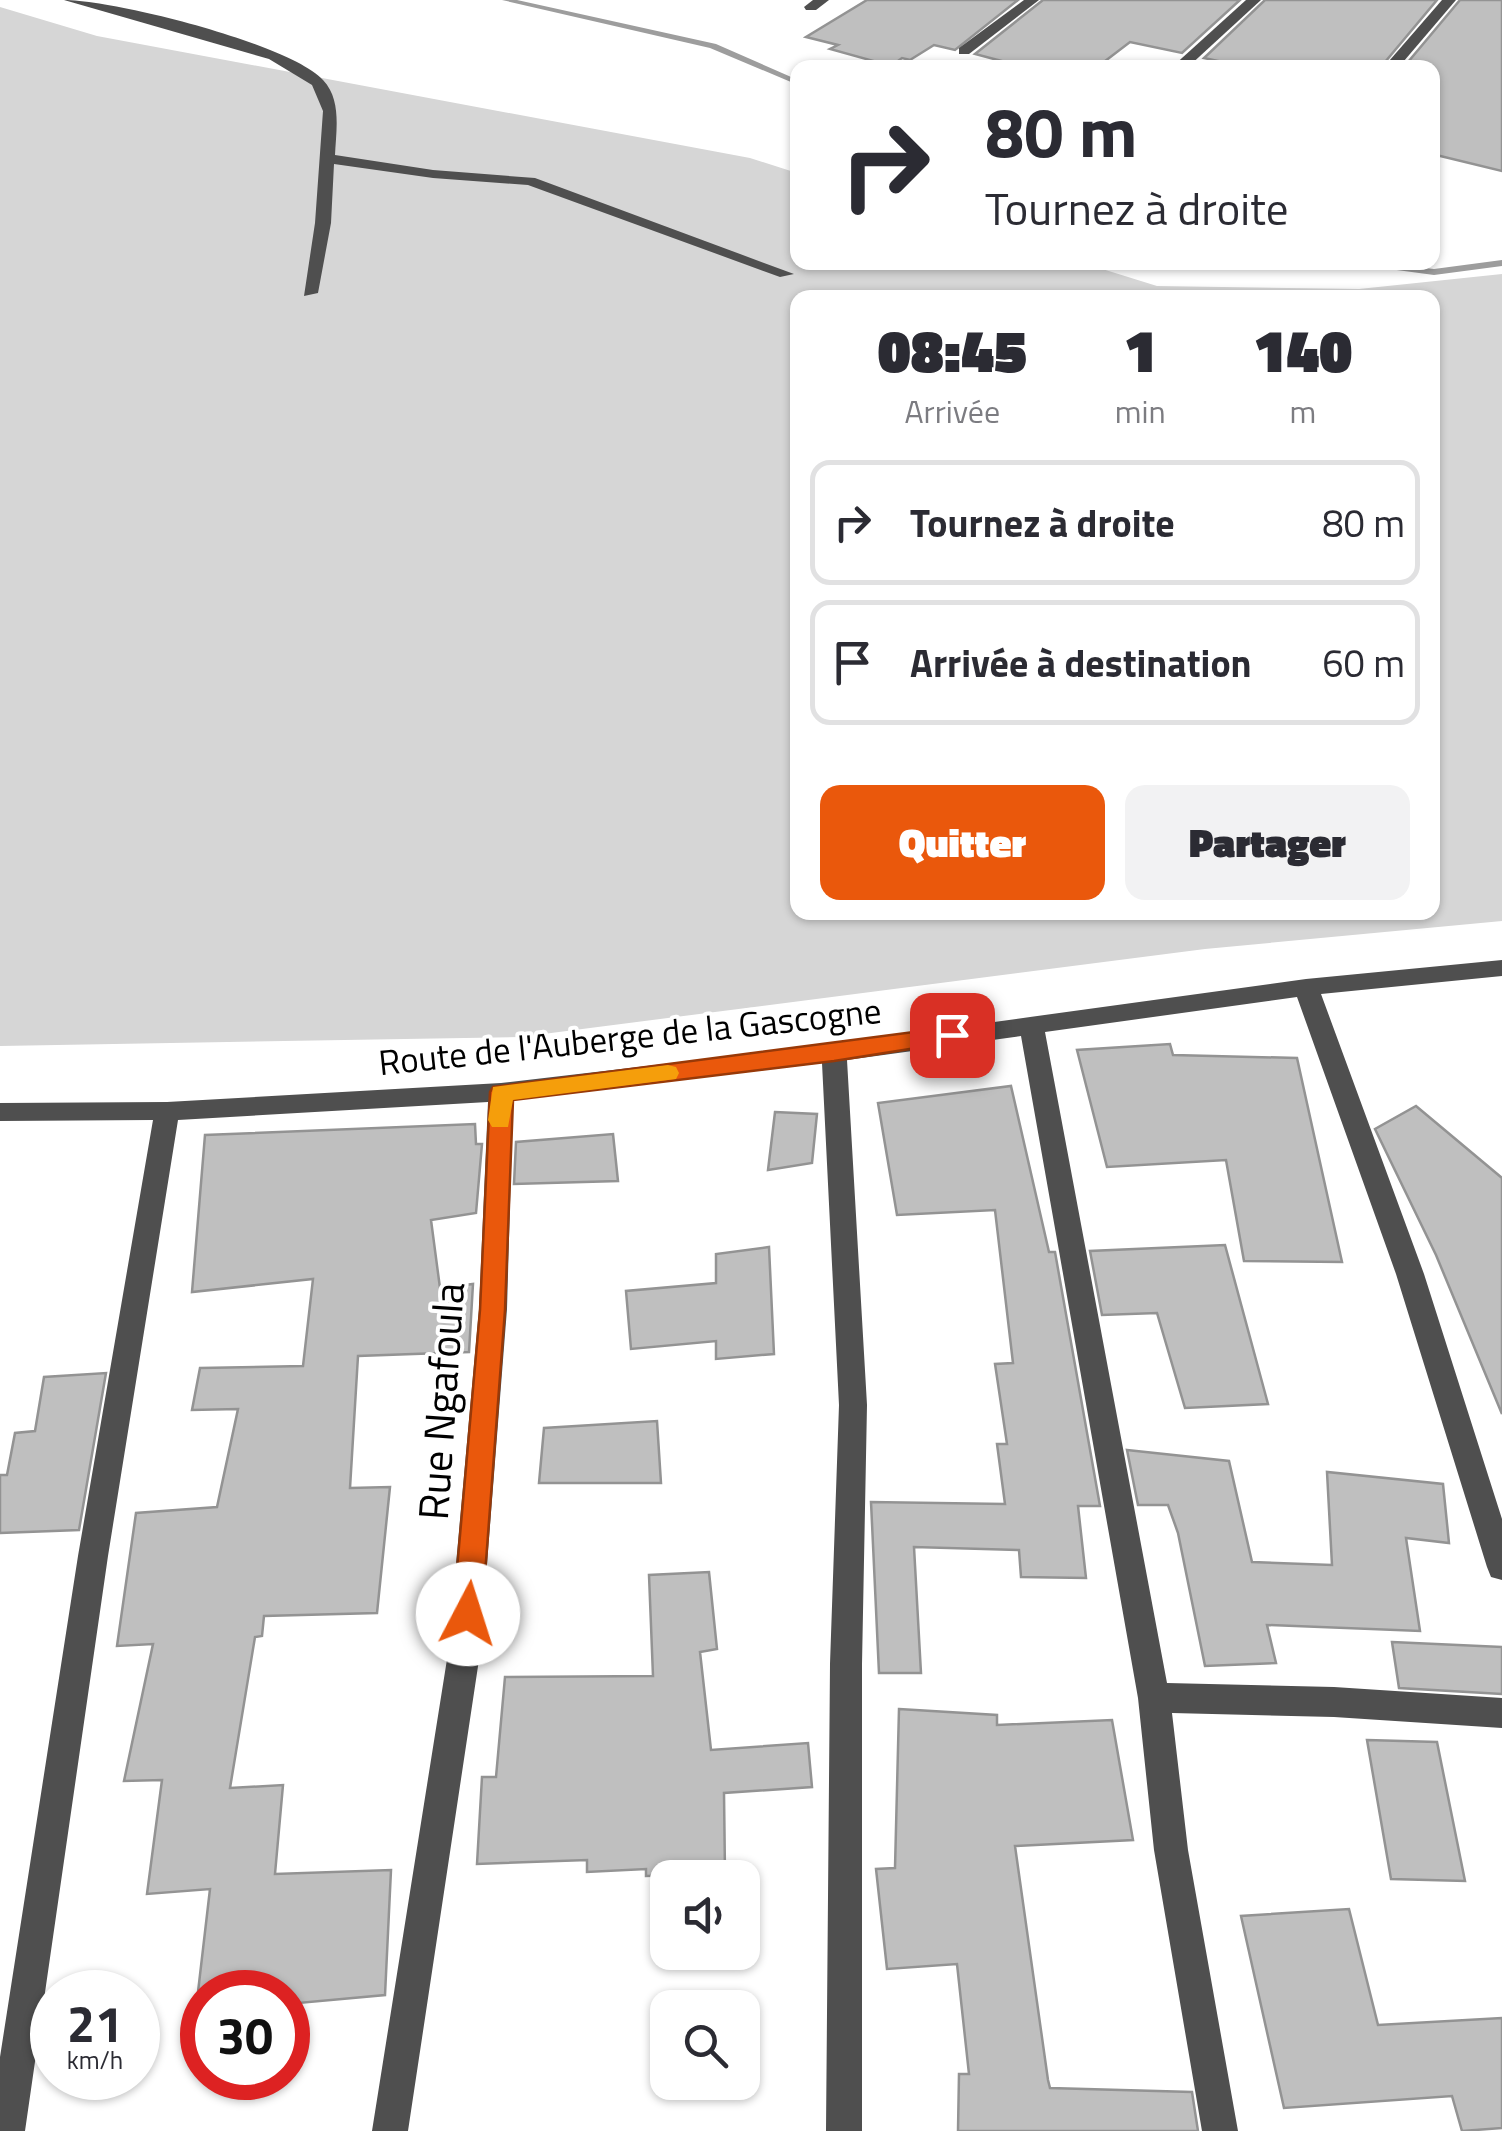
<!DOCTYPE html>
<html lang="fr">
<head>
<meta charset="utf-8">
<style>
	body { margin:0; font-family:"Titillium Web",sans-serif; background:#f2f2f3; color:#2b2b33; height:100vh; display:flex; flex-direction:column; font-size:38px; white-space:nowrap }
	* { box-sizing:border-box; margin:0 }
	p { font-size:32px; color:#7c7c81 }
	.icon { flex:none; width:55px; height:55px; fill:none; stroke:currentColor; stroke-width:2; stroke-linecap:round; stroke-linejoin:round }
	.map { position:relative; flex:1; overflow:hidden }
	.drawer { position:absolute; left:790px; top:290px; width:650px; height:630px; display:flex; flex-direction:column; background:#fff; border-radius:20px; box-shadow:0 2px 8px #0004 }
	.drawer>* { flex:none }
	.banner { position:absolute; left:790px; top:60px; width:650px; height:210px; border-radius:20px; box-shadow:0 2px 8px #0004; background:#fff; color:#2b2b33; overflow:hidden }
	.buttons { position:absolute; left:650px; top:1860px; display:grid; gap:20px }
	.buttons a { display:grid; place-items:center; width:110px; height:110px; border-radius:20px; background:#fff; box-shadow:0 2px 8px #0004; font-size:50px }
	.speed { position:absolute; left:30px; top:1970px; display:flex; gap:20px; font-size:50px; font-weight:700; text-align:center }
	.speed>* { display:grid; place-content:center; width:130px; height:130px; border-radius:50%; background:#fff; box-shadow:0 2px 8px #0004; line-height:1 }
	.speed small { font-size:25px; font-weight:400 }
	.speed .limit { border:15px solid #d22; background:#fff; color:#111 }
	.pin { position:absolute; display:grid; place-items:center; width:85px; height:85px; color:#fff; margin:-42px; border-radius:20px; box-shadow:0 5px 15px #0006 }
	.me { position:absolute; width:110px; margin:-55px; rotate:5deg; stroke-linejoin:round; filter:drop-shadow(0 0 8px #0008) }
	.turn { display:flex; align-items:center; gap:35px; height:210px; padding:0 30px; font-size:45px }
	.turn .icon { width:130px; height:130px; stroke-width:2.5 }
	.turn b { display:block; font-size:70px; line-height:85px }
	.eta { display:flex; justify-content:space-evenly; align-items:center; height:170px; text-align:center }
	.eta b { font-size:60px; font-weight:800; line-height:70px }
	.button { display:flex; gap:20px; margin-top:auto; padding:20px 30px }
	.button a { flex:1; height:115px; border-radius:20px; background:#ea580c; color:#fff; font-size:40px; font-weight:800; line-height:115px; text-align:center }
	.button a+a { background:#f2f2f3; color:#2b2b33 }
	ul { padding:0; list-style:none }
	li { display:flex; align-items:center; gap:30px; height:125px; margin:0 20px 15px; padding:0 10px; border:5px solid #e1e1e2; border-radius:20px }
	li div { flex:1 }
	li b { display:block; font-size:38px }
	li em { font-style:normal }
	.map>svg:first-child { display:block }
</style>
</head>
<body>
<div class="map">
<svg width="1502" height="2131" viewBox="0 0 1502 2131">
	<rect width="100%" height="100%" fill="#fff"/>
	<!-- green -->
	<path fill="#d6d6d6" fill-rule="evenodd" d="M 0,7 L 97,36 L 750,158 L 797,173 L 798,262 L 1083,263 L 1157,286 L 1359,289 L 1502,274 L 1502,921 L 1205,949 L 520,1037 L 0,1046 ZM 798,298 L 1432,298 L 1432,912 L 798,912 Z"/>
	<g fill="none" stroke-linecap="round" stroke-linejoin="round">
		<!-- stream -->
		<g fill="#9d9d9d" fill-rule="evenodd">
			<path d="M 502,0 L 517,0 L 716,44 L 798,80 L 798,85 L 710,48 Z"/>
			<path d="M 1502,260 L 1502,266 L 1434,275 L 1337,262 L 1372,262 L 1434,269 Z"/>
		</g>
	</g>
	<!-- building -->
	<g fill="#bfbfbf" stroke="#939393" stroke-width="2.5">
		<path d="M 867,0 L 1018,0 L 955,50 L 934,45 L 910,60 L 902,58 L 891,66 L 830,49 L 838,45 L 806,37 Z"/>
		<path d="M 1043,0 L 1240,0 L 1182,53 L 1130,42 L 1096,68 L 1028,68 L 975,54 Z"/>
		<path d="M 1265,0 L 1437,0 L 1380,68 L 1250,68 L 1204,58 Z"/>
		<path d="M 1460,0 L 1502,0 L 1502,171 L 1432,154 L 1432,68 L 1403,68 Z"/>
		<path d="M 1170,1044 L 1173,1055 L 1297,1058 L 1342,1262 L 1244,1261 L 1226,1160 L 1107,1167 L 1077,1050 Z"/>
		<path d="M 1011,1086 L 1049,1252 L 1055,1252 L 1100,1506 L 1078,1506 L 1086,1578 L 1021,1577 L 1019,1550 L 914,1547 L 921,1673 L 879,1673 L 871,1502 L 1005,1504 L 997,1444 L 1007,1444 L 995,1364 L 1013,1363 L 995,1210 L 897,1215 L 878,1103 Z"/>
		<path d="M 1416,1106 L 1502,1178 L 1502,1414 L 1436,1255 L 1375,1129 Z"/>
		<path d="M 775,1112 L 817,1114 L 812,1163 L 768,1170 Z"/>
		<path d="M 475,1124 L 476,1144 L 482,1144 L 476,1213 L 431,1220 L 440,1288 L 473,1284 L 469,1352 L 358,1356 L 350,1488 L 390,1487 L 377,1613 L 264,1616 L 262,1636 L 255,1637 L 230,1788 L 283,1785 L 275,1874 L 391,1870 L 385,1995 L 288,2004 L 288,1992 L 198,1992 L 210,1889 L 147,1894 L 162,1780 L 124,1781 L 153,1644 L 117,1646 L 136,1513 L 217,1507 L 238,1409 L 192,1410 L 200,1368 L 303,1366 L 313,1279 L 192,1292 L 205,1135 Z"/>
		<path d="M 613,1134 L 618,1181 L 514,1184 L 516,1142 Z"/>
		<path d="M 1225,1245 L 1268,1404 L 1185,1408 L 1157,1313 L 1102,1315 L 1090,1251 Z"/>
		<path d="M 769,1247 L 774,1354 L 716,1359 L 716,1341 L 631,1349 L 626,1291 L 716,1283 L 716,1254 Z"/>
		<path d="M 106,1373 L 79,1530 L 0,1533 L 0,1475 L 7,1475 L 15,1433 L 35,1431 L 44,1377 Z"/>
		<path d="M 657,1421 L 661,1483 L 539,1483 L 544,1428 Z"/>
		<path d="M 1127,1450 L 1229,1461 L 1252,1562 L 1332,1565 L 1327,1472 L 1443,1484 L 1449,1543 L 1406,1538 L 1420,1631 L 1267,1625 L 1276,1663 L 1205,1666 L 1178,1533 L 1168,1505 L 1138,1505 Z"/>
		<path d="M 709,1572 L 717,1649 L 700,1652 L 711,1750 L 808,1743 L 812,1787 L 724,1793 L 725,1874 L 646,1876 L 646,1869 L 587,1872 L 587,1860 L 477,1864 L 482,1777 L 496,1777 L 505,1677 L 653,1676 L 649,1575 Z"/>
		<path d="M 1392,1642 L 1502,1647 L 1502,1694 L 1399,1688 Z"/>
		<path d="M 899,1709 L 997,1715 L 997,1725 L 1112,1720 L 1133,1840 L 1015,1846 L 1048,2080 L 1050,2088 L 1192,2092 L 1198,2131 L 958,2131 L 959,2074 L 969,2074 L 957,1964 L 887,1969 L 876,1869 L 895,1868 Z"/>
		<path d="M 1367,1740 L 1437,1742 L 1465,1881 L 1391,1879 Z"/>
		<path d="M 1349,1909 L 1378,2025 L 1502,2018 L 1502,2128 L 1462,2131 L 1452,2096 L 1284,2108 L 1241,1916 Z"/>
	</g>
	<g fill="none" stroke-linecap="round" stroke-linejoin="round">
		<!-- minor -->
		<g fill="#4f4f4f" fill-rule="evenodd">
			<path d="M 64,0 C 115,0 290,44 323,80 C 342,100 336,131 335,155 L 433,170 L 535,178 L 794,274 L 780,277 L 528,185 L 433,178 L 334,164 L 331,223 L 318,293 L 304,296 L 315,223 L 323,111 L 312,85 L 269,59 Z"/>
			<path d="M 813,0 L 829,0 L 816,10 L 806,10 L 804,7 Z"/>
			<path d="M 1024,0 L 1039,0 L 969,54 L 959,54 L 959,48 Z"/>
			<path d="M 1246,0 L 1261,0 L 1187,68 L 1171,68 Z"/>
			<path d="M 1442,0 L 1456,0 L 1398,68 L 1383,68 Z"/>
			<path d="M 1502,960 L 1502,976 L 1321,994 L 1424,1274 L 1502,1519 L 1502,1580 L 1491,1577 L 1487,1567 L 1396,1274 L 1297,997 L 1045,1032 L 1167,1683 L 1334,1687 L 1502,1698 L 1502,1728 L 1334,1717 L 1172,1713 L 1188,1850 L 1238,2131 L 1202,2131 L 1154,1850 L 1138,1698 L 1021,1036 L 847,1060 L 867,1405 L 862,1664 L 862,2131 L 826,2131 L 830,1664 L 839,1405 L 822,1063 L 513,1100 L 507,1309 L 480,1653 L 408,2131 L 372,2131 L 448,1653 L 479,1309 L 488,1102 L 178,1120 L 108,1556 L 25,2131 L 0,2131 L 0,2057 L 78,1556 L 153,1120 L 0,1121 L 0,1103 L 167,1102 L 501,1083 L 834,1044 L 1306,979 Z"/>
		</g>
	</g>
	<!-- route -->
	<path fill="#ea580c" stroke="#983908" stroke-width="2.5" d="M 952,1027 L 964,1035 L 960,1041 L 834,1061 L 513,1100 L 505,1310 L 482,1614 L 478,1623 L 468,1627 L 457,1623 L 453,1614 L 480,1310 L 490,1092 L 493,1087 Z"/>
	<!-- slow -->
	<path fill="#f59e0b" d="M 668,1065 L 676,1067 L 679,1073 L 676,1079 L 513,1100 L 508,1127 L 492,1127 L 488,1120 L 493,1087 Z"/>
	<g text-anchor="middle" stroke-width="8" stroke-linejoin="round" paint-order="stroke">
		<!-- street labels -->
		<g font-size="35" fill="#000" stroke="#fff">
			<text transform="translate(630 1037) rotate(-6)" y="12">Route de l'Auberge de la Gascogne</text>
		</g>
		<!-- near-street labels -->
		<g font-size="42" fill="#000" stroke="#fff">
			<text transform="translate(441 1401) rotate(-86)" y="15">Rue Ngafoula</text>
		</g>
	</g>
</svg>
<div class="buttons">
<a><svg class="icon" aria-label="sound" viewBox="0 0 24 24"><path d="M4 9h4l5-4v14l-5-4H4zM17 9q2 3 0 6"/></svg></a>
<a><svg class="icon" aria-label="search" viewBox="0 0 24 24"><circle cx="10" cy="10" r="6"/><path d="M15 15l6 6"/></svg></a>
</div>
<div class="speed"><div>21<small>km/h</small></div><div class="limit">30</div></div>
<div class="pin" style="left:952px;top:1035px;background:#d93025"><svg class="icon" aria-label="arrive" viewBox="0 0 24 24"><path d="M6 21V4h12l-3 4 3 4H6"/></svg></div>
<svg class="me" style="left:468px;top:1614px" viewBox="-20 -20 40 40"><circle r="19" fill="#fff"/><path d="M0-13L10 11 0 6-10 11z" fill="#ea580c"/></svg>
<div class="banner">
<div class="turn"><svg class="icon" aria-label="right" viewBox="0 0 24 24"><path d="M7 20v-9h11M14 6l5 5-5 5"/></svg><div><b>80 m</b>Tournez à droite</div></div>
</div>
<section class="drawer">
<div class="eta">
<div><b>08:45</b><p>Arrivée</p></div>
<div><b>1</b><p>min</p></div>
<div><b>140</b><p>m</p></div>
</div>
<ul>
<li><svg class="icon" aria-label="right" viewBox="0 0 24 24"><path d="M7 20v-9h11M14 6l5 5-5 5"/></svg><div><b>Tournez à droite</b></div><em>80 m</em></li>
<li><svg class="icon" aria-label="arrive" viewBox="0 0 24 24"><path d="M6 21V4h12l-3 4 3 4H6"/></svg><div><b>Arrivée à destination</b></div><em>60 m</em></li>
</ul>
<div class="button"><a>Quitter</a><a>Partager</a></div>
</section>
</div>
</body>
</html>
